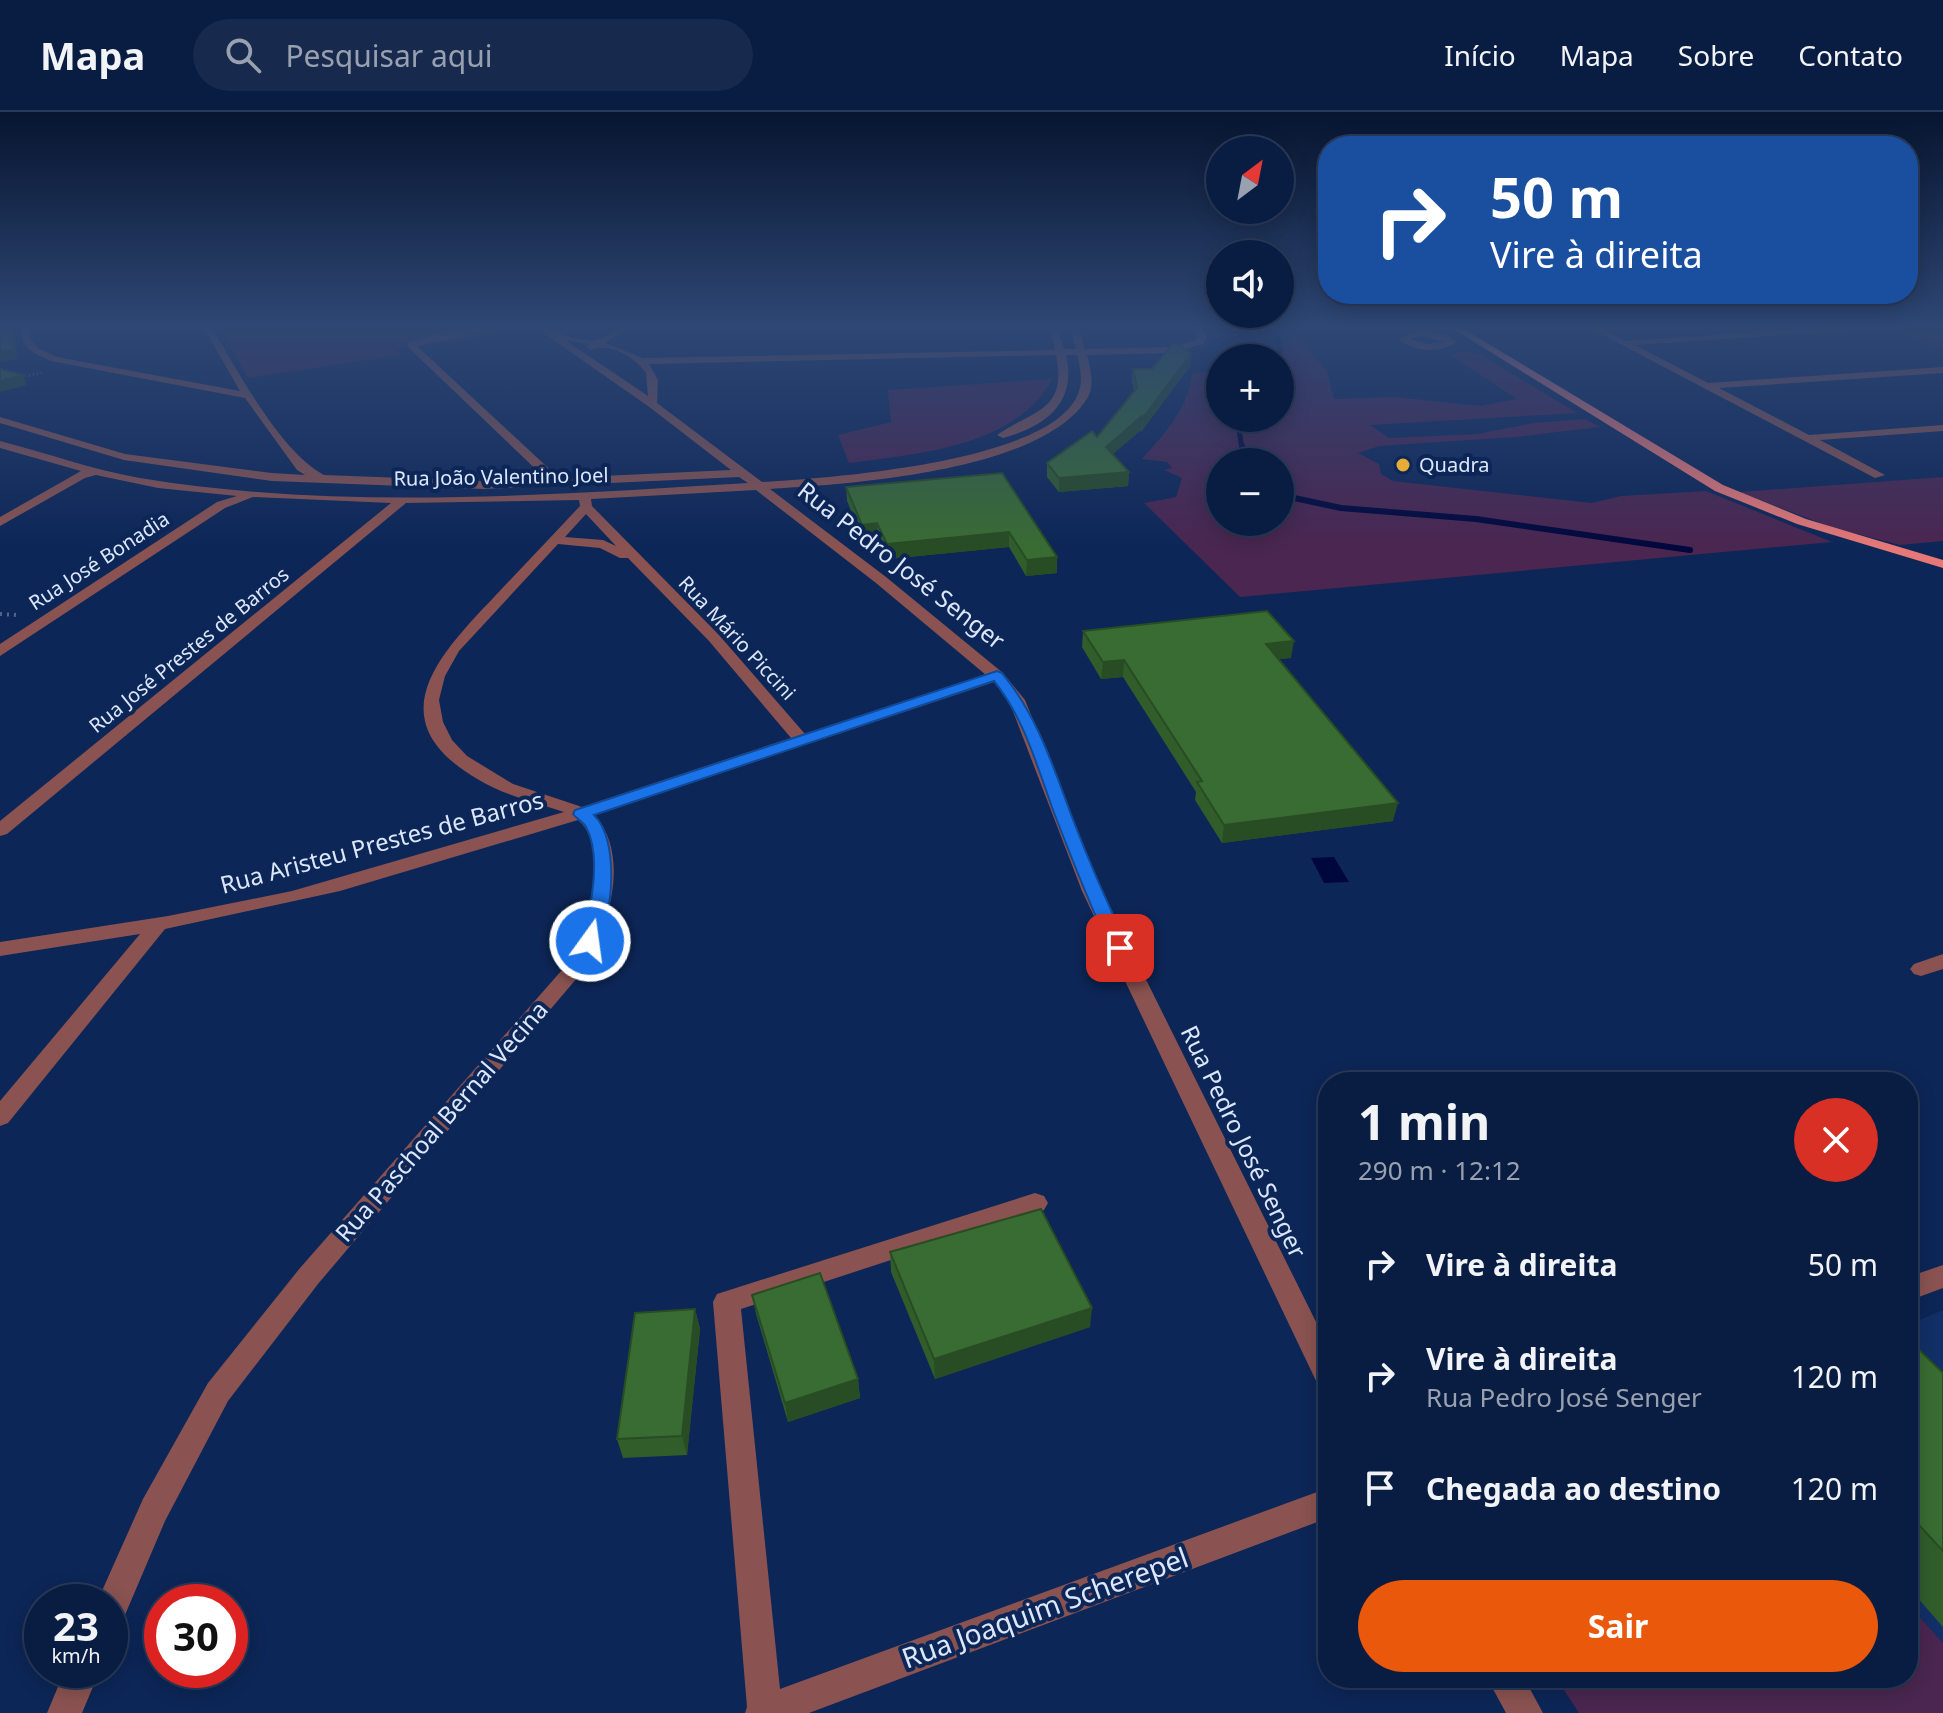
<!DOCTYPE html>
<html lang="pt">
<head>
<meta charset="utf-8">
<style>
	body { margin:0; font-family:"Noto Sans",sans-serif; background:#17294c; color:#f1f3f6; height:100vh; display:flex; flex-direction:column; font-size:30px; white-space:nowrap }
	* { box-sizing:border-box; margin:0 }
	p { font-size:26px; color:#99a1b1 }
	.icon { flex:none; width:44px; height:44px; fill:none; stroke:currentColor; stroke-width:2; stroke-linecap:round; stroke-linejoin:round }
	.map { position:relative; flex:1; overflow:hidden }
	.drawer { position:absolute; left:1318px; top:960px; width:600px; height:616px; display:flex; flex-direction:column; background:#091c41; border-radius:32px; box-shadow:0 4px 20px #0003,0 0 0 2px #293a5a }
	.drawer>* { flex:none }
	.hud { position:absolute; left:1318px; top:24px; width:600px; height:168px; border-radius:32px; box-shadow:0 4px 20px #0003,0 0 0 2px #293a5a; background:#1a4fa0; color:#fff; overflow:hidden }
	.needle { width:52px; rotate:32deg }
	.controls { position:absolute; left:1206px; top:24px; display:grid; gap:16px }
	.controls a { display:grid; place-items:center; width:88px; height:88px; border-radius:50%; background:#091c41; box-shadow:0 4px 20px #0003,0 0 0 2px #293a5a; font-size:40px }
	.speed { position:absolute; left:24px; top:1472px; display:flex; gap:16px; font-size:40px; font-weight:700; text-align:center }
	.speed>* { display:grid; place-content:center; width:104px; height:104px; border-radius:50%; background:#091c41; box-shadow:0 4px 20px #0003,0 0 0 2px #293a5a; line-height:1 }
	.speed small { font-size:20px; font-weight:400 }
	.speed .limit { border:12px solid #d22; background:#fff; color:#111 }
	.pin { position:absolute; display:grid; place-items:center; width:68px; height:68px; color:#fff; margin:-34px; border-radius:16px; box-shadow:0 4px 12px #0006 }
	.me { position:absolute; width:88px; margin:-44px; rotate:14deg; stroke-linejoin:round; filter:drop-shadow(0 0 6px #0008) }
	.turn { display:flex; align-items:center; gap:28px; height:168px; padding:0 40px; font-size:36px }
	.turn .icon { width:104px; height:104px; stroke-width:2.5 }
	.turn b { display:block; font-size:56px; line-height:68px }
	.round { display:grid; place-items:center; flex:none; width:84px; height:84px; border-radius:42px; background:#17294c }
	.summary { display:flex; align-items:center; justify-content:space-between; height:136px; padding:0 40px }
	h1 { font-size:48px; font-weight:700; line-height:60px }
	.cta { display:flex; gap:16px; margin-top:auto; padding:16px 40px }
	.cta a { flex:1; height:92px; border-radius:48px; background:#ea580c; color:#fff; font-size:32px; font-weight:700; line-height:92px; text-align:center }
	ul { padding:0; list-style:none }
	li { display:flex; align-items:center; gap:24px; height:112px; padding:0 40px }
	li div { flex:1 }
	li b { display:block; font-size:30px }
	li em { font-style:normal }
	header { display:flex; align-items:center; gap:48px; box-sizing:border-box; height:112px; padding:0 40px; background:#091c41; border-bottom:2px solid #293a5a }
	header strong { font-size:38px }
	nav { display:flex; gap:44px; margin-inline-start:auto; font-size:28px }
	.search { width:560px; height:72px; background:#17294c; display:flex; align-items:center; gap:20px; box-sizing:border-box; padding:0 28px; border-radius:44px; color:#99a1b1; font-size:30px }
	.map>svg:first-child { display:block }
</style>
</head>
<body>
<header>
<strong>Mapa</strong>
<div class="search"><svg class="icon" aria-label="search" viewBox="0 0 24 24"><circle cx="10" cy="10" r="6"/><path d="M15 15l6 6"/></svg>Pesquisar aqui</div>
<nav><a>Início</a><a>Mapa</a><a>Sobre</a><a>Contato</a></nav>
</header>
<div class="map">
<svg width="1943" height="1601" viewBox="0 0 1943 1601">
	<rect width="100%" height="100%" fill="#0c2657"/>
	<!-- built -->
	<path fill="#122f67" d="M 1943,1198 L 1943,1531 L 1908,1492 L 1908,1213 Z"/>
	<!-- green -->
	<g fill="#4a2650" fill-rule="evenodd">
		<path d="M 218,213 L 517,213 L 531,222 L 518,220 L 397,238 L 400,243 L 248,266 Z"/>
		<path d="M 1871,213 L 1943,213 L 1943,237 Z"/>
		<path d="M 1298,224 L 1327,259 L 1334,287 L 1395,285 L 1480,294 L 1517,287 L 1449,242 L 1464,239 L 1480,242 L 1577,301 L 1370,313 L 1389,326 L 1477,322 L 1533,311 L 1585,307 L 1600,315 L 1515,325 L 1379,334 L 1358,341 L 1379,352 L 1381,362 L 1393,369 L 1592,391 L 1621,384 L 1706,379 L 1832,430 L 1240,485 L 1144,391 L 1176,385 L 1182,366 L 1164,358 L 1172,356 L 1167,350 L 1142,347 C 1166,320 1188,297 1192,261 L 1220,259 L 1220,306 L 1280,306 L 1280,246 L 1261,246 ZM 1280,350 L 1280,410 L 1220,410 L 1220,350 Z"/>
		<path d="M 1052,267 C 1017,335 916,342 849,351 L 838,323 L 891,310 L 888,278 Z"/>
		<path d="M 1943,365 L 1943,429 L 1900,433 L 1831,415 L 1739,380 Z"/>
		<path d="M 1908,1492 L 1943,1531 L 1943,1601 L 1579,1601 L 1556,1566 L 1908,1566 Z"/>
	</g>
	<!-- water -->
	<path fill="#00073d" d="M 1334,745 L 1349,770 L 1324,771 L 1311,746 Z"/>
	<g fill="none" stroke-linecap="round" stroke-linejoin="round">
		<!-- stream-far1 -->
		<g stroke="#00073d" stroke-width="5">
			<path d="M 1274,246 L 1280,239 L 1276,213"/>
			<path d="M 1241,306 L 1238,313 L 1242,336"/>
		</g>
		<!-- stream -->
		<g stroke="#00073d" stroke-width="6">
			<path d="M 1242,334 L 1245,350"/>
			<path d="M 1280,383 L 1341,396 L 1476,407 L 1690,438"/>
		</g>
		<!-- path-far1 -->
		<path stroke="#52678e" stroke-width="3" stroke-dasharray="1 3" stroke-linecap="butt" d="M 17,265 L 43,261"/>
		<!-- path -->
		<path stroke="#52678e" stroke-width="4" stroke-dasharray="2 5" stroke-linecap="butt" d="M 0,502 L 18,503"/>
		<!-- minor -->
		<g fill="#8a5351" fill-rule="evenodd">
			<path d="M 22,213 L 30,213 L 31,228 L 38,236 L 57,245 L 240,279 L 202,213 L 210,213 C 237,257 280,340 324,363 L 484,369 L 546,367 L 408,235 L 408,231 C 442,217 488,213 525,213 L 417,234 L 559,366 L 731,358 L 648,294 L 542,220 L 545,215 C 557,221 582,231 596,228 C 611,225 618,213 633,213 L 605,231 L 643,246 L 1055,238 L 1049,213 L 1057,213 L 1064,237 L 1076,237 L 1070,213 L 1078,213 L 1085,237 L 1172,235 L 1196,228 L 1197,224 L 1192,213 L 1200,213 L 1207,224 L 1203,232 L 1172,241 L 1087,243 C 1090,255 1095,273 1088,285 C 1044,360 850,372 770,377 L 886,465 L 1003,561 L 1025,588 L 1102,779 L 1328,1234 L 1328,1277 L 1318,1273 L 1082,779 L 1009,589 L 994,570 L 595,703 C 630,745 609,809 588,853 L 318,1172 L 228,1289 L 165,1409 L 122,1510 L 110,1515 L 110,1490 L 97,1490 L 143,1387 L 208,1271 L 300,1156 L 569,850 C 585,818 612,736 578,708 L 340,779 L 165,817 L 8,1011 L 0,1014 L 0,989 L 140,822 L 0,844 L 0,830 L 168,804 L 292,779 L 564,700 C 535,690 506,684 479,668 C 375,608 439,543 496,483 C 524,453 552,424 580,394 L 579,388 L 406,391 L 7,722 L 0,724 L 0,709 L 391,391 L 253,385 L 225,396 L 0,544 L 0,532 L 217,390 L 237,384 L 158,376 L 96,363 L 85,366 L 0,414 L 0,405 L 81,359 L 0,336 L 0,329 C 47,341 93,358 140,366 C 340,399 547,383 748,371 L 739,365 L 484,377 L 272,369 L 124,348 L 0,311 L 0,305 L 125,342 L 272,361 L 305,363 L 297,358 L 245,286 L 51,249 C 30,239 21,237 22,213 ZM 565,228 L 589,232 L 586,235 L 591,238 C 609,230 635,245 646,261 L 648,284 ZM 1056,243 C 1068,299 1033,298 997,323 L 1003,326 C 1046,314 1077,291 1066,243 L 1077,243 C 1080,254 1083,268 1079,279 C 1057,351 826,366 762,370 L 657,291 L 658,268 L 649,252 ZM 756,378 L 876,471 L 986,563 L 805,622 L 719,523 L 592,394 L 591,387 ZM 586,402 L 616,434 L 603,428 L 565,425 ZM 558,432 L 600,436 L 620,446 L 628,446 L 709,529 L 791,626 L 582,695 L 513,672 L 467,644 L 452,628 L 443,610 L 439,588 L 445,564 L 459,539 Z"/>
			<path d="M 1584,213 L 1595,213 L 1625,229 L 1861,213 L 1858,218 L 1635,233 L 1708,271 L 1943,255 L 1943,261 L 1719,276 L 1809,323 L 1943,313 L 1943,319 L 1820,328 L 1885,363 L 1875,366 Z"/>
			<path d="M 1420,218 L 1445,222 L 1457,230 C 1440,242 1414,240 1398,227 ZM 1421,224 L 1445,230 L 1427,232 L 1410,227 Z"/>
			<path d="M 1943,842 L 1943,857 L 1921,864 L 1914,862 L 1910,857 L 1914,852 Z"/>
			<path d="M 1035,1081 L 1044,1084 L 1048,1091 L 1044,1098 L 741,1197 L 780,1577 L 1328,1376 L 1328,1406 L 809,1601 L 745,1601 L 747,1595 L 713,1190 L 717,1182 Z"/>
			<path d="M 1943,1153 L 1943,1176 L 1908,1189 L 1908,1165 Z"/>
			<path d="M 65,1558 L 100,1558 L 82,1601 L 47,1601 Z"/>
			<path d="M 1487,1566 L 1524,1566 L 1543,1601 L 1506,1601 Z"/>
		</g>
		<!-- major -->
		<path fill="#e87877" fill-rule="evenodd" d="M 1447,213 L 1457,213 L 1723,373 L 1806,407 L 1943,448 L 1943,456 L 1797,412 L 1715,379 Z"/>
	</g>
	<!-- wall -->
	<g fill="#315d2b">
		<path d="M 555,213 L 593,213 L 593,214 L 556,216 Z"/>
		<path d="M 1191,242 L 1190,254 L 1141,320 L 1141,318 L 1112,342 L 1129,360 L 1128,374 L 1059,380 L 1047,365 L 1047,351 L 1097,325 L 1134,279 L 1132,269 L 1133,257 L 1152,257 Z"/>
		<path d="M 1002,361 L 1057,461 L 1026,464 L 1009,435 L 888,447 L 878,427 L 863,428 L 847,389 L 846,375 Z"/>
		<path d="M 1083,519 L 1291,546 L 1278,547 L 1393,709 L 1222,731 L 1195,688 L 1196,680 L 1123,565 L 1101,567 L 1082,535 Z"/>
		<path d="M 890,1140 L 1090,1215 L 935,1267 L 891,1160 Z"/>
		<path d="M 752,1183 L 858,1267 L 860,1286 L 788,1310 L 756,1202 Z"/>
		<path d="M 695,1197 L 700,1217 L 687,1343 L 623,1346 L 617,1327 Z"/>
		<path d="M 1908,1227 L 1943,1261 L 1943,1515 L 1908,1475 Z"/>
	</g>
	<!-- shaded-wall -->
	<g fill="#284c23">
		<path d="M 11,213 L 14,213 L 18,247 L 0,250 L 0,239 Z"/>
		<path d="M 1191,242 L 1190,254 L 1141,320 L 1142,307 Z"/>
		<path d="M 23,263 L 27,273 L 0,280 L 0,269 Z"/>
		<path d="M 1142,304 L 1141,318 L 1105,349 L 1106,335 Z"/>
		<path d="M 1129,360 L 1128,374 L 1059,380 L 1059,366 Z"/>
		<path d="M 877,411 L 878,427 L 863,428 L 862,413 Z"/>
		<path d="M 1009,420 L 1009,435 L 888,447 L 887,432 Z"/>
		<path d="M 1057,445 L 1057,461 L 1026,464 L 1027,448 Z"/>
		<path d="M 1294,529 L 1291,546 L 1263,549 L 1266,532 Z"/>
		<path d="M 1124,548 L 1123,565 L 1101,567 L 1103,550 Z"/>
		<path d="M 1398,691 L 1393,709 L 1222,731 L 1224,713 Z"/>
		<path d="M 1092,1196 L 1090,1215 L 935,1267 L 934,1247 Z"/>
		<path d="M 695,1197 L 700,1217 L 687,1343 L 682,1324 Z"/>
		<path d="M 858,1267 L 860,1286 L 788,1310 L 785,1291 Z"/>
	</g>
	<!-- building -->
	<g fill="#396c32" stroke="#284c23" stroke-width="2">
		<path d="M 0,213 L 11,213 L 14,238 L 0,239 Z"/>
		<path d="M 1177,231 L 1191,242 L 1142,307 L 1142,304 L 1106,335 L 1129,360 L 1059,366 L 1047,351 L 1092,319 L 1097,325 L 1137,276 L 1133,257 L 1152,257 L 1172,232 Z"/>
		<path d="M 0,257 L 23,263 L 0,269 Z"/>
		<path d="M 1002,361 L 1057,445 L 1027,448 L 1009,420 L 887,432 L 877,411 L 862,413 L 846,375 Z"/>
		<path d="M 1267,499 L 1294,529 L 1266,532 L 1398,691 L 1224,713 L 1197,670 L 1202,669 L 1124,548 L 1103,550 L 1083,519 Z"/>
		<path d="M 1041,1097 L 1092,1196 L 934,1247 L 890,1140 Z"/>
		<path d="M 820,1161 L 858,1267 L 785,1291 L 752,1183 Z"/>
		<path d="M 695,1197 L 682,1324 L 617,1327 L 635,1201 Z"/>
		<path d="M 1908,1227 L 1943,1261 L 1943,1439 L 1908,1401 Z"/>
	</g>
	<!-- sky -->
	<linearGradient id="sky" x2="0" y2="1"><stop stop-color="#071530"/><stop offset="0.49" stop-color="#2e4774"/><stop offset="1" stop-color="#2e4774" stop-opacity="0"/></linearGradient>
	<rect width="1943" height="437" fill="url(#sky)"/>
	<!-- route -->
	<path fill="#1a73e8" stroke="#114b97" stroke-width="2" d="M 997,559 L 1002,561 C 1037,603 1053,654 1072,705 C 1089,750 1108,793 1129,836 L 1126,840 L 1113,840 L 1110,836 C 1089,791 1071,745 1053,698 C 1037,654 1024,606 994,569 L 594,703 C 620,728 613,804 597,833 L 583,833 L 581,829 C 591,799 602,744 586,715 C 583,710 577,707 573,702 L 575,698 Z"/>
	<!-- markers -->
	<circle fill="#e5ad36" stroke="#0c2657" stroke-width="3" cx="1403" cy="353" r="8"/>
	<g text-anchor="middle" stroke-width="8" stroke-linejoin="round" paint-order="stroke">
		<!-- far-poi labels -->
		<g font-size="20" fill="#dce7fa" stroke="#0c2657" text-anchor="start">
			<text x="1419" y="360">Quadra</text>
		</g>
		<!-- far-street labels -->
		<g font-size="20" fill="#dce7fa" stroke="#0c2657">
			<text transform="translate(501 365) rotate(-1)" y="7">Rua João Valentino Joel</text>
			<text transform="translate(99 449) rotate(-33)" y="7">Rua José Bonadia</text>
			<text transform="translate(737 526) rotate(47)" y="7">Rua Mário Piccini</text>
			<text transform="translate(189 538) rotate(-39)" y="7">Rua José Prestes de Barros</text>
		</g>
		<!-- street labels -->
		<g font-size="24" fill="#dce7fa" stroke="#0c2657">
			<text transform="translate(901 454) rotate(38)" y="8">Rua Pedro José Senger</text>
			<text transform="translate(382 731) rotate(-15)" y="8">Rua Aristeu Prestes de Barros</text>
			<text transform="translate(442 1010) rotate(-49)" y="8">Rua Paschoal Bernal Vecina</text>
			<text transform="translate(1243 1030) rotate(64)" y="8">Rua Pedro José Senger</text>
		</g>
		<!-- near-street labels -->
		<g font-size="28" fill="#dce7fa" stroke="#0c2657">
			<text transform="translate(1045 1496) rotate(-20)" y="10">Rua Joaquim Scherepel</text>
		</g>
	</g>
</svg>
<div class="controls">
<a><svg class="needle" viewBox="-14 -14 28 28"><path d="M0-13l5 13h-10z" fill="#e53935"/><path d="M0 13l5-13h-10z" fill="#99a1b1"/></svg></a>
<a><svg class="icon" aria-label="sound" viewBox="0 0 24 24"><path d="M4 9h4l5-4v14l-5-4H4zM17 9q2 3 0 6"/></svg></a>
<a>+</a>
<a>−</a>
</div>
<div class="speed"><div>23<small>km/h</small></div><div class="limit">30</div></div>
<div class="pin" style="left:1120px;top:836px;background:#d93025"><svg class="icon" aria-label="arrive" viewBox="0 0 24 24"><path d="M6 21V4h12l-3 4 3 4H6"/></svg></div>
<svg class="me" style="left:590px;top:829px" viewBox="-20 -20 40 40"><circle r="17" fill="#1a73e8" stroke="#fff" stroke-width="3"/><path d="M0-11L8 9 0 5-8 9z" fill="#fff"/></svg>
<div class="hud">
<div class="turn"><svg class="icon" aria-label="right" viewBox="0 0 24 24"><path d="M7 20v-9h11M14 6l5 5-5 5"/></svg><div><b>50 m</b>Vire à direita</div></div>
</div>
<section class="drawer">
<div class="summary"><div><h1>1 min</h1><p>290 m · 12:12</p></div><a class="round" style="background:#d93025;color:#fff"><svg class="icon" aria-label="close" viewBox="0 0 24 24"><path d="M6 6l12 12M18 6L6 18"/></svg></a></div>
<ul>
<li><svg class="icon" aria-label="right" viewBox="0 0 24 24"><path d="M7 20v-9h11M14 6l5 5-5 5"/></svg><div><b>Vire à direita</b></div><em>50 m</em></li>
<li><svg class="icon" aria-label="right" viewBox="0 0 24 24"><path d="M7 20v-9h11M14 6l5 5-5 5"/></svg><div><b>Vire à direita</b><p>Rua Pedro José Senger</p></div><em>120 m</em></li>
<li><svg class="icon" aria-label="arrive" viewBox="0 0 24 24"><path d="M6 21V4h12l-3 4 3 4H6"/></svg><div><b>Chegada ao destino</b></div><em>120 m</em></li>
</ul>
<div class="cta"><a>Sair</a></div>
</section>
</div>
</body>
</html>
